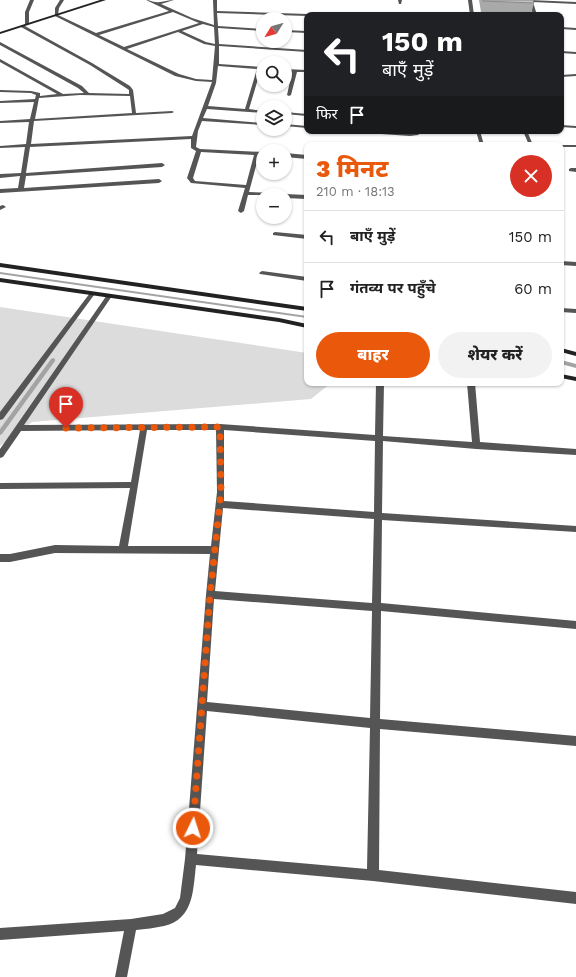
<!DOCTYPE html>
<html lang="hi">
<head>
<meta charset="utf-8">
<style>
	body { margin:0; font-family:"Work Sans","Noto Sans Devanagari",sans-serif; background:#f2f2f2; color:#222; height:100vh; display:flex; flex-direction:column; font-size:15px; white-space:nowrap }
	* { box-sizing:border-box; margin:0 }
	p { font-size:13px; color:#767676 }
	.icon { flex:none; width:22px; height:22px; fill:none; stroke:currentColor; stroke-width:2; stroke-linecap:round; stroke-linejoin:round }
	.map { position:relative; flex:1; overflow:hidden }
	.details { position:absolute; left:304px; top:142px; width:260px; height:244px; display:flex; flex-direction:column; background:#fff; border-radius:8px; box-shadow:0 1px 3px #0004 }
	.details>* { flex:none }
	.guide { position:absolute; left:304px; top:12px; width:260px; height:122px; border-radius:8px; box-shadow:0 1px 3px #0004; background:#202124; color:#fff; overflow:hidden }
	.needle { width:26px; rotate:233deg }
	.fabs { position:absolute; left:256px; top:12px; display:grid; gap:8px }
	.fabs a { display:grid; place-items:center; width:36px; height:36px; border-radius:50%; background:#fff; box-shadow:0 1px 3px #0004; font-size:20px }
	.pin { position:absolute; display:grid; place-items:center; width:34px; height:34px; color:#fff; margin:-41px -17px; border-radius:50% 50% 50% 0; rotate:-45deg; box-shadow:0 0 4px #0007 }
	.pin .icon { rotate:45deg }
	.me { position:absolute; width:44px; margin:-22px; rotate:4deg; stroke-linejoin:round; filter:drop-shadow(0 0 3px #0008) }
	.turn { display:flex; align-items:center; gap:14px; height:84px; padding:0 12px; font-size:18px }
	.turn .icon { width:52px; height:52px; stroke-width:2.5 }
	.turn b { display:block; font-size:28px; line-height:34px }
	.then { display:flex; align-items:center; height:38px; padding:0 12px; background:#0003; gap:8px; font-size:15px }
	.round { display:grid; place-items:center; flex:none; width:42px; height:42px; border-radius:21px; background:#f2f2f2 }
	.summary { display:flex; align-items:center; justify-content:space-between; height:68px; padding:0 12px }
	h1 { font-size:24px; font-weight:800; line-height:30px; color:#ea580c }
	.button { display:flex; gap:8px; margin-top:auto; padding:8px 12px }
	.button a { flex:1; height:46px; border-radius:24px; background:#ea580c; color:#fff; font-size:16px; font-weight:800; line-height:46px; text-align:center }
	.button a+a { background:#f2f2f2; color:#222 }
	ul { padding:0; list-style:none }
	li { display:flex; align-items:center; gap:12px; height:52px; padding:0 12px; border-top:1px solid #e0e0e0 }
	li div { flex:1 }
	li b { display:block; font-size:15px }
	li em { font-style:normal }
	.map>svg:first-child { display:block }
</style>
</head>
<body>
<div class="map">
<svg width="576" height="977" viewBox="0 0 576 977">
	<rect width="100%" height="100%" fill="#fff"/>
	<!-- green -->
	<path fill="#dcdcdc" d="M 0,307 L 307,353 L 307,383 L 331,383 L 311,399 L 32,422 L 0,446 Z"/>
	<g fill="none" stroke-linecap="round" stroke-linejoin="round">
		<!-- stream -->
		<g fill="#a3a3a3" fill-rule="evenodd">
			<path d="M 0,272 L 307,316 L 307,318 L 0,274 Z"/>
			<path d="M 53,358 L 55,359 L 55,361 L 2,434 L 0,435 L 0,429 L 51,359 Z"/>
			<path d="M 561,360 L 576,364 L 576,368 L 561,364 Z"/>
		</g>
		<!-- street -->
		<g fill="#555" fill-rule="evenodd">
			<path d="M 30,0 L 34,0 L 29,12 L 29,24 L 27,25 L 25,24 L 25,12 Z"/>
			<path d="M 60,0 L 64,0 L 59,8 L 58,15 L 96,33 L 169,11 L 146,0 C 150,0 152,2 156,2 C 161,3 168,0 174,0 L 161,4 L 192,18 L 214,25 L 213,0 L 217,0 L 217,11 L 308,14 L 307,16 L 217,13 L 218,26 L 263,29 L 263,31 L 218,28 L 219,44 L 307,50 L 307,52 L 219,46 L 219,64 L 263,67 L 263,69 L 261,69 L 249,109 L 263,111 L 263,113 L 207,109 L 203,118 L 263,123 L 263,125 L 202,121 L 198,131 L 196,147 L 200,149 L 263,152 L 263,156 L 259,155 L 249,192 L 277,193 L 280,195 L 248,195 L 244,211 L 241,213 L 238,211 L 245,188 L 191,183 L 187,178 L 196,151 L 191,148 L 191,139 L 30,147 L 26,173 L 162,163 L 165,165 L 162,167 L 26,176 L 24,188 L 159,179 L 162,181 L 159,183 L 0,193 L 0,189 L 18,188 L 20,176 L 0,178 L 0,174 L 21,173 L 25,147 L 0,148 L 0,146 L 26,144 L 29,122 L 0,123 L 0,121 L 30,119 L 34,102 L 0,103 L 0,101 L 35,99 L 36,95 L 31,93 L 0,92 L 0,90 L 31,91 L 40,93 L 40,96 L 57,94 L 0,62 L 0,59 L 63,94 L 84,93 L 78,88 L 0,45 L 0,42 L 82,86 L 89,93 L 129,94 L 129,90 L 126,88 L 90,65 L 21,27 L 21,25 L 23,25 L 92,63 L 130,86 L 133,90 L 136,113 L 172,111 L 174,112 L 172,113 L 34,121 L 31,144 L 192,136 L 212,82 L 196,81 L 175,76 L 55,16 L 55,8 ZM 173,12 L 199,23 L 124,47 L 99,35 ZM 203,24 L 214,27 L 215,44 L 206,42 L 182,31 ZM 178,32 L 204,44 L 215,46 L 212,80 L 196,79 L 179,74 L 127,49 ZM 218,66 L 257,69 L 245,109 L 208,106 L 216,83 ZM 80,95 L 130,96 L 132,113 L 35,119 L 39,98 ZM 201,152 L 254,155 L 246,185 L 195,181 L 193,178 Z"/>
			<path d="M 398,0 L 402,0 L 401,4 L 399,4 Z"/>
			<path d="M 468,0 L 472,0 L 474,15 L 470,15 Z"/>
			<path d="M 529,0 L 576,2 L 576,4 L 533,2 L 537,15 L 533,15 Z"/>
			<path d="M 561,27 L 576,28 L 576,30 L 561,29 Z"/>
			<path d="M 285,30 L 307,31 L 307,33 L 285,32 Z"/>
			<path d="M 561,51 L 576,52 L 576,54 L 561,53 Z"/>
			<path d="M 285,69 L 307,70 L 307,72 L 297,72 L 291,95 L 289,96 L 287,95 L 292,72 L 285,71 Z"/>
			<path d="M 576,74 L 576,76 L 561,77 L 561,75 Z"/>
			<path d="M 285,112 L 307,114 L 307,116 L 285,114 Z"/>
			<path d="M 285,124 L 307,126 L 307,128 L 285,126 Z"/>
			<path d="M 561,125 L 576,126 L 576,128 L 561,127 Z"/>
			<path d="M 351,131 L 410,134 L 418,131 L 423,131 L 418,135 L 410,136 L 353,132 Z"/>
			<path d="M 476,131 L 480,131 L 484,145 L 480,145 Z"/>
			<path d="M 523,131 L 527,131 L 533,145 L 529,145 Z"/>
			<rect x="561" y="145" width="15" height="2"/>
			<path d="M 285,153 L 307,155 L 307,159 L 285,157 Z"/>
			<path d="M 571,168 L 576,168 L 576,172 L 569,171 L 569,169 Z"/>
			<path d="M 285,194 L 307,195 L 307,199 L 285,198 L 285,195 L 283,195 Z"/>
			<path d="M 3,205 L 6,207 L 0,210 L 0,206 Z"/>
			<path d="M 275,232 L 307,235 L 307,239 L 273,235 L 273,233 Z"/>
			<path d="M 561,261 L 576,262 L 576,266 L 561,265 Z"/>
			<path d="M 262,271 L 307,277 L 307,281 L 260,274 L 259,273 Z"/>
			<path d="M 92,292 L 95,294 L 94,295 L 3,419 L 0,420 L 0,412 L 90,293 Z"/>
			<path d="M 109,294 L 112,296 L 24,425 L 220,424 L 375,435 L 376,383 L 384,383 L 383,436 L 472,442 L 467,383 L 475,383 L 480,442 L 576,449 L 576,455 L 476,449 L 383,441 L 382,513 L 576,526 L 576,532 L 382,520 L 381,603 L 576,621 L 576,629 L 381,611 L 380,719 L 576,736 L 576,746 L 380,729 L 379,870 L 576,892 L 576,904 L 373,881 L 196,865 C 193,890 194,919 164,926 C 155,928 145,929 136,930 L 127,977 L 115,977 L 124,931 L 0,940 L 0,928 L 131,919 L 163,914 L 175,908 L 180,898 L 185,859 L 206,595 L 210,554 L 55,553 L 10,562 L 0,562 L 0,554 L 10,554 L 55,545 L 119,546 L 130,488 L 0,489 L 0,483 L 131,482 L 140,430 L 21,431 L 3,457 L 0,458 L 0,449 L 107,295 ZM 147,430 L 216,430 L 217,492 L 211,546 L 128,546 ZM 224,430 L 375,441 L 374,512 L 224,501 ZM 223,508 L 374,519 L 372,603 L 215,591 ZM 214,599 L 372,611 L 370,718 L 207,702 ZM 207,711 L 370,728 L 367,869 L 197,854 Z"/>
			<path d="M 561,308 L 576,309 L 576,313 L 561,312 Z"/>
		</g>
		<!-- secondary -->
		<g fill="#222" fill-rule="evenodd">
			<path d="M 100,0 L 106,0 L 0,34 L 0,32 Z"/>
			<path d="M 0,263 L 307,307 L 307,311 L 0,267 Z"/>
			<path d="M 0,278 L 279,318 L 307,324 L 307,328 L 279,322 L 0,282 Z"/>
			<path d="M 561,348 L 576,352 L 576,356 L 561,352 Z"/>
			<path d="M 561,374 L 576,377 L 576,381 L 561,378 Z"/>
		</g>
	</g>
	<!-- wall -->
	<path fill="#a9a9a9" d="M 479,0 L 533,0 L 534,3 L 531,14 L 481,12 Z"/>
	<!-- building -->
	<path fill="#c4c4c4" stroke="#898989" d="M 483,0 L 533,0 L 534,3 L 483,1 Z"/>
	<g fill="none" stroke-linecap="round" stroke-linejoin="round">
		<!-- route -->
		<path stroke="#ea580c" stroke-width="7" stroke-dasharray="0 12.6" d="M 66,428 L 220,427 L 221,492 L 210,595 L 193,828"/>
	</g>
</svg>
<div class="fabs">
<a><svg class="needle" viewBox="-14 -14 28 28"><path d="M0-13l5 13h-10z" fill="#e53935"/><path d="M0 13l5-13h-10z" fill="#767676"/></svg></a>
<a><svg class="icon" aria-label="search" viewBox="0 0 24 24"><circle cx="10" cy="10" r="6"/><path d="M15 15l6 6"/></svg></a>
<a><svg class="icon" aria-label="layers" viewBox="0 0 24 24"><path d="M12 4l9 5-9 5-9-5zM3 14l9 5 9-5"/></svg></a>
<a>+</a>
<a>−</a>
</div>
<div class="pin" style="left:66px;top:428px;background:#d93025"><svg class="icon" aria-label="arrive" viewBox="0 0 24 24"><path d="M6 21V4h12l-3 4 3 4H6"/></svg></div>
<svg class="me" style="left:193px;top:828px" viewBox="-20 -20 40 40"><circle r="17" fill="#ea580c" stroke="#fff" stroke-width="3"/><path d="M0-11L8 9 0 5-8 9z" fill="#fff"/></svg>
<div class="guide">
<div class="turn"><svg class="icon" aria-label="left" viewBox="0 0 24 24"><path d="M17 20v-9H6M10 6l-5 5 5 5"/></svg><div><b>150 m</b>बाएँ मुड़ें</div></div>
<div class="then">फिर<svg class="icon" aria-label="arrive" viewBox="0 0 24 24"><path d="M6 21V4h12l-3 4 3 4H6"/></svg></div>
</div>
<section class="details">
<div class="summary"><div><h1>3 मिनट</h1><p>210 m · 18:13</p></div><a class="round" style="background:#d93025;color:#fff"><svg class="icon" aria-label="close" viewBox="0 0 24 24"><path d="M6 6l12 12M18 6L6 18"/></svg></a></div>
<ul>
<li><svg class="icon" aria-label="left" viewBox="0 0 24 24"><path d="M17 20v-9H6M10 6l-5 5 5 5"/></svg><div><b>बाएँ मुड़ें</b></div><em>150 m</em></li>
<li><svg class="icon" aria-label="arrive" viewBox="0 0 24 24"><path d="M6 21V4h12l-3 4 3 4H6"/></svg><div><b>गंतव्य पर पहुँचे</b></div><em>60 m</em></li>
</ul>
<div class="button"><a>बाहर</a><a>शेयर करें</a></div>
</section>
</div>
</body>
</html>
